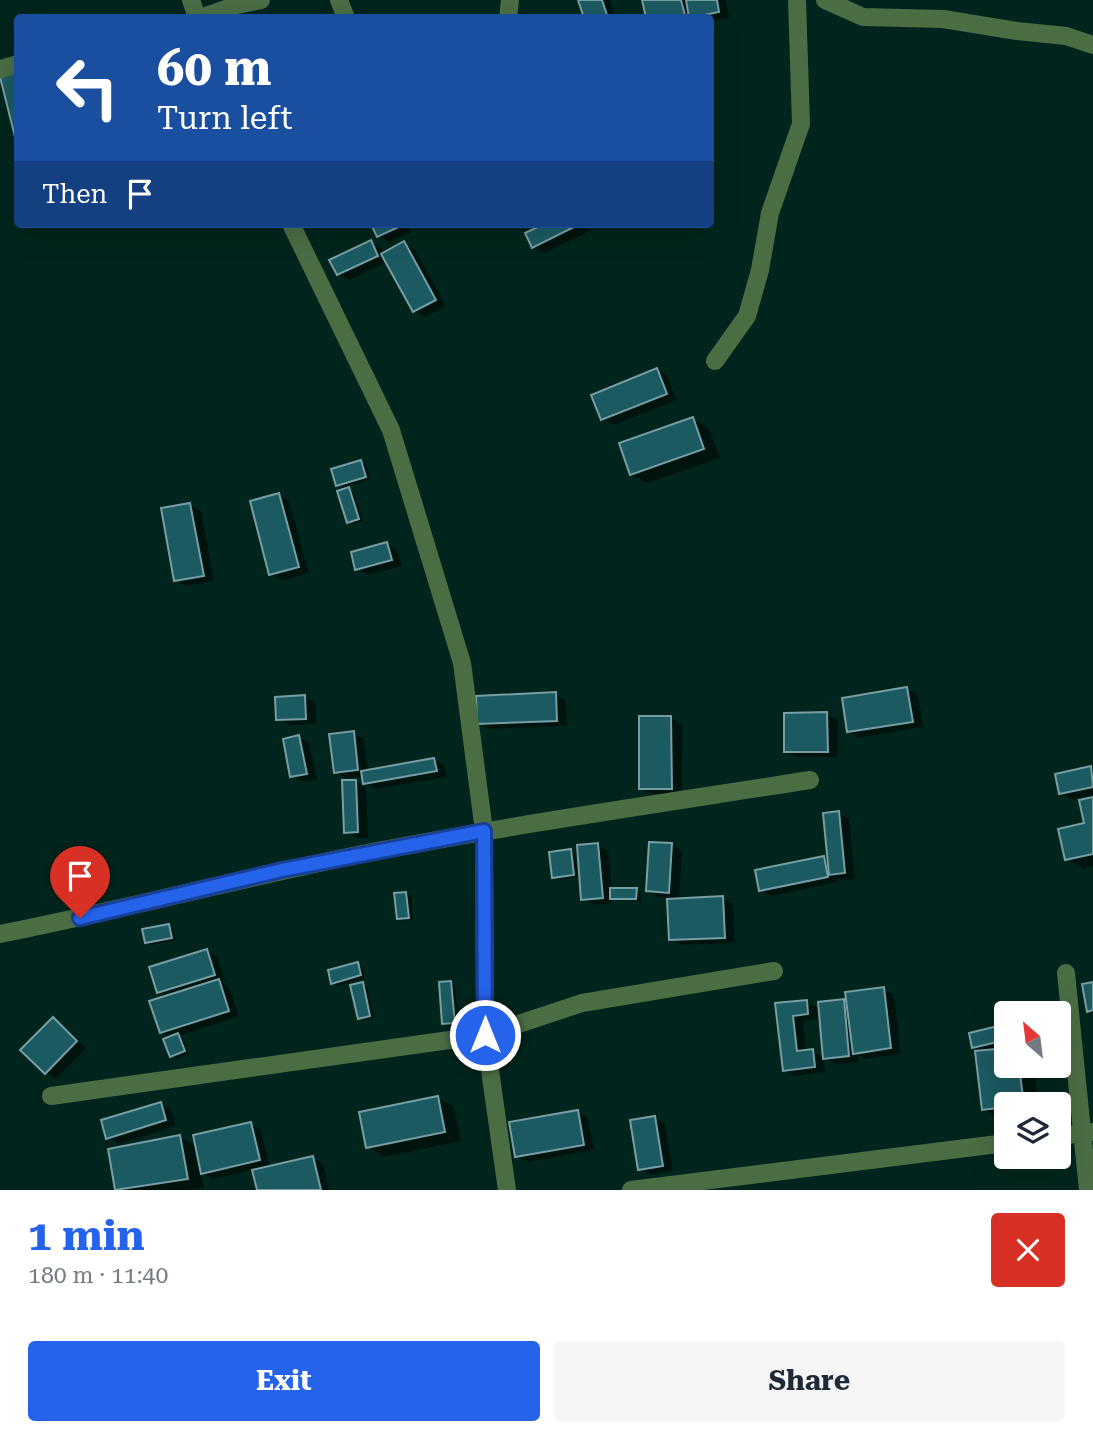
<!DOCTYPE html>
<html lang="en">
<head>
<meta charset="utf-8">
<style>
	body { margin:0; font-family:"Roboto Serif",serif; background:#f6f6f7; color:#1f2937; height:100vh; display:flex; flex-direction:column; font-size:26px; white-space:nowrap }
	* { box-sizing:border-box; margin:0 }
	p { font-size:23px; color:#747a83 }
	.icon { flex:none; width:38px; height:38px; fill:none; stroke:currentColor; stroke-width:2; stroke-linecap:round; stroke-linejoin:round }
	.map { position:relative; height:1190px; overflow:hidden }
	.panel { display:flex; flex-direction:column; background:#fff; flex:1 }
	.panel>* { flex:none }
	.banner { position:absolute; left:14px; top:14px; width:700px; height:214px; border-radius:7px; box-shadow:0 7px 28px #0002; background:#1a4fa0; color:#fff; overflow:hidden }
	.needle { width:46px; rotate:332deg }
	.controls { position:absolute; left:994px; top:1001px; display:grid; gap:14px }
	.controls a { display:grid; place-items:center; width:77px; height:77px; border-radius:7px; background:#fff; box-shadow:0 7px 28px #0002; font-size:35px }
	.pin { position:absolute; display:grid; place-items:center; width:60px; height:60px; color:#fff; margin:-72px -30px; border-radius:50% 50% 50% 0; rotate:-45deg; box-shadow:0 0 7px #0007 }
	.pin .icon { rotate:45deg }
	.me { position:absolute; width:77px; margin:-38px; rotate:0deg; stroke-linejoin:round; filter:drop-shadow(0 0 5px #0008) }
	.turn { display:flex; align-items:center; gap:24px; height:147px; padding:0 28px; font-size:32px }
	.turn .icon { width:91px; height:91px; stroke-width:2.5 }
	.turn b { display:block; font-size:49px; line-height:60px }
	.then { display:flex; align-items:center; height:66px; padding:0 28px; background:#0003; gap:14px; font-size:26px }
	.round { display:grid; place-items:center; flex:none; width:74px; height:74px; border-radius:7px; background:#f6f6f7 }
	.summary { display:flex; align-items:center; justify-content:space-between; height:119px; padding:0 28px }
	h1 { font-size:42px; font-weight:700; line-height:52px; color:#2563eb }
	.action { display:flex; gap:14px; margin-top:auto; padding:14px 28px }
	.action a { flex:1; height:80px; border-radius:7px; background:#2563eb; color:#fff; font-size:28px; font-weight:700; line-height:80px; text-align:center }
	.action a+a { background:#f6f6f7; color:#1f2937 }
	.map>svg:first-child { display:block }
</style>
</head>
<body>
<div class="map">
<svg width="1093" height="1190" viewBox="0 0 1093 1190">
	<rect width="100%" height="100%" fill="#01251c"/>
	<!-- shadow -->
	<g fill="#0007">
		<path d="M 580,0 L 610,0 L 616,18 L 586,18 Z"/>
		<path d="M 643,0 L 726,0 L 729,18 L 710,21 L 710,18 L 648,18 Z"/>
		<path d="M 373,224 L 407,224 L 411,232 L 389,242 L 378,235 Z"/>
		<path d="M 548,224 L 587,224 L 590,231 L 544,253 L 534,247 Z"/>
		<path d="M 371,242 L 381,248 L 384,254 L 404,243 L 415,250 L 446,306 L 425,317 L 415,311 L 387,262 L 349,280 L 338,274 Z"/>
		<path d="M 657,370 L 667,376 L 677,400 L 614,425 L 603,419 Z"/>
		<path d="M 693,419 L 709,428 L 720,458 L 648,483 L 631,474 Z"/>
		<path d="M 361,461 L 366,464 L 370,479 L 345,487 L 353,492 L 363,521 L 353,524 L 348,522 L 346,490 L 338,485 Z"/>
		<path d="M 279,495 L 289,501 L 309,573 L 282,581 L 271,574 Z"/>
		<path d="M 190,505 L 201,511 L 214,581 L 187,586 L 176,580 Z"/>
		<path d="M 387,543 L 397,550 L 402,566 L 368,575 L 357,569 Z"/>
		<path d="M 907,689 L 918,695 L 923,727 L 859,738 L 849,731 Z"/>
		<path d="M 555,694 L 566,700 L 567,726 L 490,729 L 479,723 Z"/>
		<path d="M 305,697 L 316,703 L 316,724 L 288,725 L 278,719 Z"/>
		<path d="M 827,714 L 838,720 L 838,757 L 796,757 L 785,751 Z"/>
		<path d="M 671,718 L 682,724 L 682,794 L 652,794 L 641,788 Z"/>
		<path d="M 353,733 L 364,739 L 368,771 L 434,760 L 445,766 L 447,777 L 376,789 L 366,784 L 368,838 L 357,838 L 346,832 L 356,781 L 365,787 L 364,776 L 346,778 L 335,771 Z"/>
		<path d="M 298,737 L 309,743 L 317,779 L 303,782 L 292,776 Z"/>
		<path d="M 1091,768 L 1093,769 L 1093,795 L 1072,800 L 1061,793 Z"/>
		<path d="M 1093,799 L 1093,866 L 1083,868 L 1066,859 L 1086,825 Z"/>
		<path d="M 839,813 L 849,819 L 855,879 L 842,880 L 837,878 L 838,882 L 771,896 L 760,889 L 824,857 L 830,861 Z"/>
		<path d="M 598,845 L 608,851 L 612,890 L 636,890 L 641,892 L 641,901 L 616,900 L 612,898 L 613,903 L 594,905 L 583,898 Z"/>
		<path d="M 672,845 L 682,851 L 679,900 L 722,898 L 733,904 L 735,943 L 681,945 L 671,939 L 669,897 L 658,897 L 648,890 Z"/>
		<path d="M 570,850 L 575,853 L 578,877 L 559,880 L 554,877 Z"/>
		<path d="M 406,893 L 411,896 L 413,920 L 403,921 L 398,918 Z"/>
		<path d="M 168,926 L 173,928 L 176,940 L 151,945 L 146,942 Z"/>
		<path d="M 207,951 L 217,957 L 225,981 L 221,982 L 229,987 L 239,1016 L 179,1036 L 183,1038 L 189,1053 L 176,1059 L 171,1056 L 171,1038 L 161,1032 L 167,997 L 159,992 Z"/>
		<path d="M 358,964 L 363,967 L 365,978 L 337,986 L 332,983 Z"/>
		<path d="M 451,983 L 455,986 L 459,1025 L 448,1026 L 443,1023 Z"/>
		<path d="M 363,984 L 367,986 L 374,1018 L 364,1020 L 359,1018 Z"/>
		<path d="M 883,989 L 894,995 L 901,1054 L 865,1059 L 858,1055 L 859,1062 L 835,1064 L 824,1058 L 821,1019 L 803,1021 L 806,1052 L 812,1051 L 823,1057 L 825,1072 L 795,1076 L 784,1070 L 776,1005 L 806,1001 L 820,1009 L 843,1001 L 848,1004 Z"/>
		<path d="M 53,1020 L 64,1026 L 87,1048 L 56,1079 L 46,1073 Z"/>
		<path d="M 1006,1026 L 1006,1066 L 1034,1066 L 1038,1104 L 1006,1104 L 1006,1118 L 1000,1119 L 983,1109 L 983,1052 L 974,1047 L 971,1034 Z"/>
		<path d="M 438,1098 L 454,1107 L 461,1141 L 384,1157 L 368,1147 Z"/>
		<path d="M 160,1104 L 171,1110 L 176,1126 L 119,1144 L 108,1137 Z"/>
		<path d="M 578,1112 L 588,1118 L 594,1150 L 528,1162 L 517,1156 Z"/>
		<path d="M 655,1118 L 665,1124 L 673,1171 L 651,1175 L 640,1168 Z"/>
		<path d="M 251,1124 L 261,1130 L 270,1168 L 313,1158 L 323,1164 L 329,1190 L 259,1190 L 254,1170 L 213,1179 L 201,1172 L 204,1188 L 191,1190 L 117,1190 L 110,1150 L 180,1137 L 197,1147 Z"/>
	</g>
	<!-- building -->
	<g fill="#1c5a61" stroke="#769ea3" stroke-width="2">
		<path d="M 578,0 L 602,0 L 608,18 L 584,18 Z"/>
		<path d="M 642,0 L 681,0 L 685,15 L 646,18 Z"/>
		<path d="M 686,0 L 717,0 L 719,12 L 689,18 Z"/>
		<path d="M 18,66 L 18,136 L 15,137 L 0,77 Z"/>
		<path d="M 371,224 L 400,224 L 401,226 L 377,237 Z"/>
		<path d="M 544,224 L 580,224 L 532,248 L 525,233 Z"/>
		<path d="M 371,240 L 378,256 L 337,275 L 329,260 Z"/>
		<path d="M 404,241 L 436,300 L 413,312 L 381,254 Z"/>
		<path d="M 657,368 L 667,394 L 601,420 L 591,395 Z"/>
		<path d="M 693,417 L 704,449 L 630,475 L 619,443 Z"/>
		<path d="M 361,460 L 366,477 L 336,486 L 331,469 Z"/>
		<path d="M 349,487 L 359,519 L 347,523 L 337,491 Z"/>
		<path d="M 279,493 L 299,567 L 269,575 L 250,501 Z"/>
		<path d="M 190,503 L 204,576 L 174,581 L 161,508 Z"/>
		<path d="M 387,542 L 392,560 L 355,570 L 351,552 Z"/>
		<path d="M 907,687 L 913,722 L 847,732 L 842,698 Z"/>
		<path d="M 556,692 L 557,721 L 477,724 L 476,696 Z"/>
		<path d="M 305,695 L 306,719 L 276,720 L 275,697 Z"/>
		<path d="M 827,712 L 828,752 L 784,752 L 784,713 Z"/>
		<path d="M 639,716 L 671,716 L 672,789 L 639,789 Z"/>
		<path d="M 354,731 L 358,770 L 334,773 L 329,734 Z"/>
		<path d="M 299,735 L 307,774 L 290,777 L 283,739 Z"/>
		<path d="M 434,758 L 437,771 L 363,784 L 361,771 Z"/>
		<path d="M 1091,766 L 1093,787 L 1059,794 L 1055,774 Z"/>
		<path d="M 342,780 L 356,780 L 358,832 L 344,833 Z"/>
		<path d="M 1093,797 L 1093,854 L 1065,860 L 1058,829 L 1084,823 L 1079,800 Z"/>
		<path d="M 839,811 L 845,873 L 829,875 L 823,813 Z"/>
		<path d="M 649,842 L 672,843 L 669,893 L 646,891 Z"/>
		<path d="M 598,843 L 603,898 L 581,900 L 577,845 Z"/>
		<path d="M 571,849 L 574,875 L 552,878 L 549,852 Z"/>
		<path d="M 824,856 L 828,877 L 759,891 L 755,870 Z"/>
		<path d="M 610,888 L 637,888 L 636,899 L 610,899 Z"/>
		<path d="M 406,892 L 409,918 L 397,919 L 394,893 Z"/>
		<path d="M 723,896 L 725,938 L 669,940 L 667,899 Z"/>
		<path d="M 169,924 L 172,938 L 145,943 L 142,929 Z"/>
		<path d="M 207,949 L 215,975 L 157,993 L 149,967 Z"/>
		<path d="M 358,962 L 361,975 L 331,984 L 328,970 Z"/>
		<path d="M 219,979 L 229,1011 L 160,1033 L 149,1001 Z"/>
		<path d="M 451,981 L 455,1023 L 442,1024 L 439,982 Z"/>
		<path d="M 363,982 L 370,1016 L 358,1019 L 350,985 Z"/>
		<path d="M 1093,982 L 1093,1010 L 1087,1012 L 1082,984 Z"/>
		<path d="M 884,987 L 891,1048 L 853,1054 L 845,992 Z"/>
		<path d="M 844,999 L 849,1056 L 823,1059 L 818,1002 Z"/>
		<path d="M 807,1000 L 808,1014 L 793,1016 L 797,1051 L 813,1049 L 815,1067 L 783,1071 L 775,1003 Z"/>
		<path d="M 53,1017 L 77,1041 L 45,1074 L 20,1050 Z"/>
		<path d="M 1006,1024 L 1006,1040 L 972,1048 L 969,1033 Z"/>
		<path d="M 178,1033 L 185,1051 L 170,1057 L 163,1039 Z"/>
		<path d="M 1006,1048 L 1006,1066 L 1019,1066 L 1024,1104 L 1006,1104 L 1006,1107 L 982,1110 L 975,1051 Z"/>
		<path d="M 438,1096 L 445,1132 L 366,1148 L 359,1112 Z"/>
		<path d="M 161,1102 L 166,1120 L 106,1139 L 101,1120 Z"/>
		<path d="M 578,1110 L 584,1145 L 515,1157 L 509,1122 Z"/>
		<path d="M 655,1116 L 663,1166 L 638,1170 L 630,1120 Z"/>
		<path d="M 251,1122 L 260,1160 L 201,1174 L 193,1135 Z"/>
		<path d="M 180,1135 L 188,1179 L 115,1190 L 108,1149 Z"/>
		<path d="M 313,1156 L 321,1190 L 257,1190 L 252,1170 Z"/>
	</g>
	<g fill="none" stroke-linecap="round" stroke-linejoin="round">
		<!-- street -->
		<g stroke="#4b6d44" stroke-width="18">
			<path d="M 191,0 L 197,18"/>
			<path d="M 339,0 L 346,18"/>
			<path d="M 825,0 L 863,17 L 943,19 L 1017,31 L 1066,36 L 1093,45"/>
			<path d="M 200,18 L 237,5 L 261,0"/>
			<path d="M 508,18 L 510,0"/>
			<path d="M 0,69 L 18,64"/>
			<path d="M 291,224 L 391,430 L 462,663 L 484,831 L 485,1035 L 507,1190"/>
			<path d="M 715,361 L 747,316 L 760,270 L 770,213 L 801,124 L 797,0"/>
			<path d="M 0,934 C 124,909 247,877 372,852 C 517,824 664,803 810,780"/>
			<path d="M 1066,973 L 1088,1190"/>
			<path d="M 51,1096 L 485,1035 L 582,1003 L 774,971"/>
			<path d="M 1059,1136 L 1093,1132"/>
			<path d="M 631,1190 L 1006,1143"/>
		</g>
	</g>
	<g fill="none" stroke-linecap="round" stroke-linejoin="round">
		<defs>
			<path id="route" d="M 80,918 L 282,870 L 484,831 L 485,1035"/>
		</defs>
		<!-- route casing -->
		<use href="#route" stroke="#184099" stroke-width="18"/>
		<!-- route -->
		<use href="#route" stroke="#2563eb" stroke-width="12"/>
	</g>
</svg>
<div class="controls">
<a><svg class="needle" viewBox="-14 -14 28 28"><path d="M0-13l5 13h-10z" fill="#e53935"/><path d="M0 13l5-13h-10z" fill="#747a83"/></svg></a>
<a><svg class="icon" aria-label="layers" viewBox="0 0 24 24"><path d="M12 4l9 5-9 5-9-5zM3 14l9 5 9-5"/></svg></a>
</div>
<div class="pin" style="left:80px;top:918px;background:#d93025"><svg class="icon" aria-label="arrive" viewBox="0 0 24 24"><path d="M6 21V4h12l-3 4 3 4H6"/></svg></div>
<svg class="me" style="left:485px;top:1035px" viewBox="-20 -20 40 40"><circle r="17" fill="#2563eb" stroke="#fff" stroke-width="3"/><path d="M0-11L8 9 0 5-8 9z" fill="#fff"/></svg>
<div class="banner">
<div class="turn"><svg class="icon" aria-label="left" viewBox="0 0 24 24"><path d="M17 20v-9H6M10 6l-5 5 5 5"/></svg><div><b>60 m</b>Turn left</div></div>
<div class="then">Then<svg class="icon" aria-label="arrive" viewBox="0 0 24 24"><path d="M6 21V4h12l-3 4 3 4H6"/></svg></div>
</div>
</div>
<section class="panel">
<div class="summary"><div><h1>1 min</h1><p>180 m · 11:40</p></div><a class="round" style="background:#d93025;color:#fff"><svg class="icon" aria-label="close" viewBox="0 0 24 24"><path d="M6 6l12 12M18 6L6 18"/></svg></a></div>
<div class="action"><a>Exit</a><a>Share</a></div>
</section>
</body>
</html>
